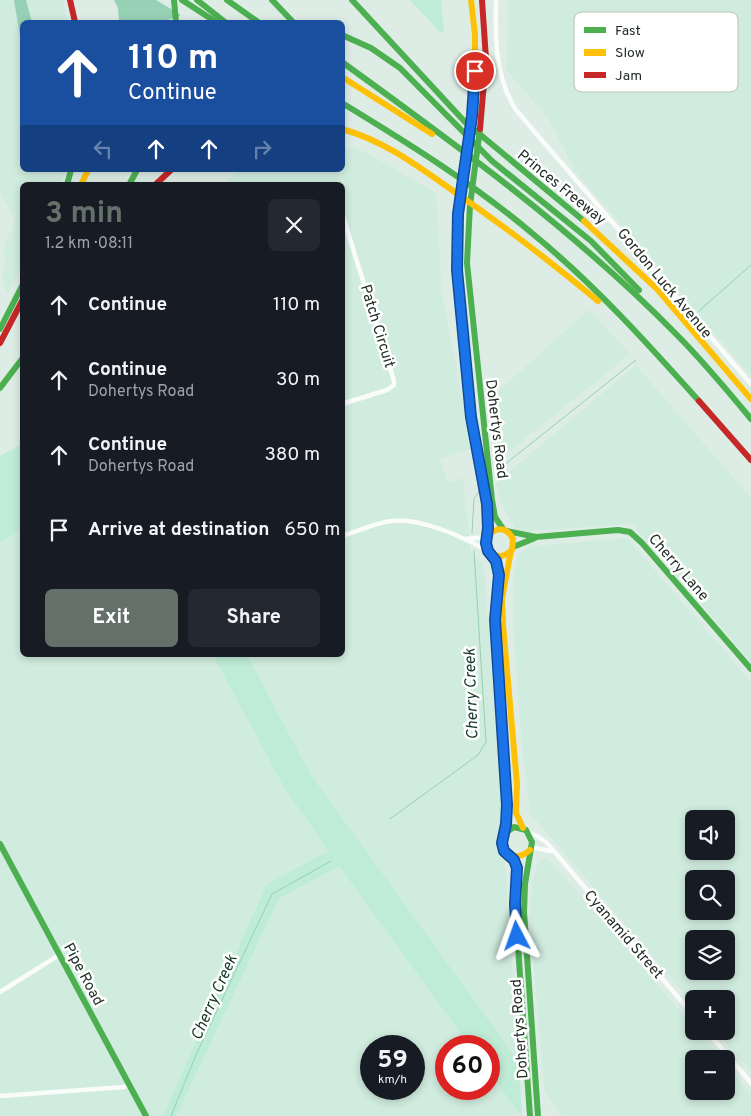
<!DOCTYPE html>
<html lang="en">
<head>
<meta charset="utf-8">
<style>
	body { margin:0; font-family:Overpass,sans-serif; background:#242831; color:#f1f3f6; height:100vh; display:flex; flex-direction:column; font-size:19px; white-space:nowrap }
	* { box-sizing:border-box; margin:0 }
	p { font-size:16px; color:#9ea1a6 }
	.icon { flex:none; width:28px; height:28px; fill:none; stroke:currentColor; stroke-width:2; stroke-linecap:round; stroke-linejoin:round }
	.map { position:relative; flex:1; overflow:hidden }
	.sheet { position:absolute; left:20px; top:182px; width:325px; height:475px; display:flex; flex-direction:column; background:#171b24; border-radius:8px; box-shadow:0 2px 8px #0003 }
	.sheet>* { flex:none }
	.banner { position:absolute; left:20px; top:20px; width:325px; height:152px; border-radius:8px; box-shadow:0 2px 8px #0003; background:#1a4fa0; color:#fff; overflow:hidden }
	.fabs { position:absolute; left:685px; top:810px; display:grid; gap:10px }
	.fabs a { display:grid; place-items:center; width:50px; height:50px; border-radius:8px; background:#171b24; box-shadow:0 2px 8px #0003; font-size:25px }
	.speed { position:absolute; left:360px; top:1035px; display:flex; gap:10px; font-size:25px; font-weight:700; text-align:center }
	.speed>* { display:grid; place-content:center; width:65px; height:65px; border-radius:50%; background:#171b24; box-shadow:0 2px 8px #0003; line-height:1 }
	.speed small { font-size:12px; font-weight:400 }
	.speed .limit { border:8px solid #d22; background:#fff; color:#111 }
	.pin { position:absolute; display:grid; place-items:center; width:42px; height:42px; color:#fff; margin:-21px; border:2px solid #fff; border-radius:50%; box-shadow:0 1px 5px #0007 }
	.me { position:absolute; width:55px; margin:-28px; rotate:356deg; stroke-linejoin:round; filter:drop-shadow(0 0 4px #0008) }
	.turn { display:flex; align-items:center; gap:18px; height:105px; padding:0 25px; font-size:22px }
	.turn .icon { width:65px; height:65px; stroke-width:2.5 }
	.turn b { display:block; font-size:35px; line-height:42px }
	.lanes { display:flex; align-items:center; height:48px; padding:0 25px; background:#0003; justify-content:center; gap:25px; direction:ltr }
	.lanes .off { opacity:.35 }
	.round { display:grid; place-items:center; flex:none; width:52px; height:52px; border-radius:8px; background:#242831 }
	.headline { display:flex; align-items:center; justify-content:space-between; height:85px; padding:0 25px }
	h1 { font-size:30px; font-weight:700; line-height:38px; color:#64716a }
	.cta { display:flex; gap:10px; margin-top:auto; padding:10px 25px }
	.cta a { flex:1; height:58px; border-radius:8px; background:#64716a; color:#fff; font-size:20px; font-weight:700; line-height:58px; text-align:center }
	.cta a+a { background:#242831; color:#f1f3f6 }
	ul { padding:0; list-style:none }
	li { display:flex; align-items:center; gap:15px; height:75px; padding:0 25px }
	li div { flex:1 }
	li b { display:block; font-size:19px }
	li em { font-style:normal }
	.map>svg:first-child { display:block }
</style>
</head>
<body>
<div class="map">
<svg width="751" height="1116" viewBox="0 0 751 1116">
	<rect width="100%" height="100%" fill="#ddede5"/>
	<!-- built -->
	<g fill="#d0ecde" fill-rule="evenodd">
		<path d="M 0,0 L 63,0 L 68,22 L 22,22 L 22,170 L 64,170 L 59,185 L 22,185 L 22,264 L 8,294 L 2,281 L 6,261 L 3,250 L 15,221 L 0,191 Z"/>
		<path d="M 508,0 L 751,0 L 751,376 L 575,171 L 549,119 L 507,71 Z"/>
		<path d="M 343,147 L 352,147 L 369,154 L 436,193 L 442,294 L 472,449 L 440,459 L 448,483 L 463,478 L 471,554 L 484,566 L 519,1062 L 311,775 L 247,655 L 342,655 L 342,185 L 224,185 L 237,170 L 342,170 Z"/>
		<path d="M 589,309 L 630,354 L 494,464 L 490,399 Z"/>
		<path d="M 636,365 L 751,498 L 751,662 L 632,524 L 524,531 L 516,530 L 499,499 L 497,482 Z"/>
		<path d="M 22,529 L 22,655 L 213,655 L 289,795 L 470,1046 L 446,1046 L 446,1089 L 489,1089 L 489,1072 L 518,1112 L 518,1116 L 0,1116 L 0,542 ZM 371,1046 L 414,1046 L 414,1089 L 371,1089 Z"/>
		<path d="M 627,538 L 751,682 L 751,1072 L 716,1031 L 726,1031 L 726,999 L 694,999 L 694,1005 L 530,813 L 521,737 L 513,618 L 513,584 L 518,554 L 533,546 ZM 694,819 L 726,819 L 726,851 L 694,851 ZM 694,879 L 726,879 L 726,911 L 694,911 ZM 694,939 L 726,939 L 726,971 L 694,971 Z"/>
		<path d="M 543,858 L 548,858 L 694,1027 L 694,1031 L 698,1031 L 721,1059 L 694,1059 L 694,1091 L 726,1091 L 726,1065 L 751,1093 L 751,1116 L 561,1116 L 549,1099 L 544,1088 L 530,916 L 532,883 L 538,863 Z"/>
	</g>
	<!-- green -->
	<g fill="#bfecd6">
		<path d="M 410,0 L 441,0 L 444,32 L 441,33 Z"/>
		<path d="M 22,444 L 22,529 L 0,542 L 0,456 Z"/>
		<path d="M 213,655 L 247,655 L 311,775 L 519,1062 L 522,1116 L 521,1116 L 489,1072 L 489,1046 L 470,1046 L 339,866 L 279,898 L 176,1116 L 163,1116 L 267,884 L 329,851 L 285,789 Z"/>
	</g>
	<!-- water -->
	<g fill="#96d0b5">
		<path d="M 14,0 L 26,0 L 32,22 L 22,22 L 22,48 Z"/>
		<path d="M 114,0 L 156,0 L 181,15 L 163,22 L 119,22 L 118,8 Z"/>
	</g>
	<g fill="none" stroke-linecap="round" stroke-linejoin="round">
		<!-- stream -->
		<g stroke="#96d0b5" stroke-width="1">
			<path d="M 699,311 L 751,265"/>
			<path d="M 496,476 L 509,461 L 636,360"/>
			<path d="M 472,533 L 474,499 L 479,491"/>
			<path d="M 390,819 L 478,755 L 486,742 L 474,551"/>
			<path d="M 171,1116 L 196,1055 L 272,894 L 331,861"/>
		</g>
		<!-- street -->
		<g stroke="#fafcfb" stroke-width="4.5">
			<path d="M 496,0 C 495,38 495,77 516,110 L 751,384"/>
			<path d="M 342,213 L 394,381 L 394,385 L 387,390 L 342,404"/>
			<path d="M 342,536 C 358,531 375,523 391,521 C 420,517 463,537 488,551"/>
			<path d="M 466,539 L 487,537"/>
			<path d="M 529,833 L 537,836 L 547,843 L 694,1016"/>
			<path d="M 531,847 L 550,851"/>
			<path d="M 0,992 L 59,955"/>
			<path d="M 707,1031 L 751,1083"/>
			<path d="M 0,1096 L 124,1087 L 129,1085"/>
		</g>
		<!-- fast -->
		<g stroke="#4caf50" stroke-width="6">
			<path d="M 174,0 L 176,22"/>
			<path d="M 182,0 L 216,22"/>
			<path d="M 197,0 L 225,22"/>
			<path d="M 227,0 L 258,22"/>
			<path d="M 272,0 L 293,22"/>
			<path d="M 352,0 L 465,122 L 584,221"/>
			<path d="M 342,35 L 371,48 L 400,68 L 492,161 L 591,241 L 639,290"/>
			<path d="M 342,62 C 458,146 575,231 676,334 C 703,361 727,390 751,419"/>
			<path d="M 342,103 C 408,143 474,184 533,234 C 594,284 647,343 699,401"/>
			<path d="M 480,129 L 470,205 L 467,263 L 492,500 L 495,517 L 503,529"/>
			<path d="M 67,185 L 71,170"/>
			<path d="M 129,185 L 137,170"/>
			<path d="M 458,218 L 457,270 L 471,417 L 487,504 L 488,528 L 486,543 L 488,551 L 496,561 L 499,575 L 495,620 L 502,724"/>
			<path d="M 0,329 L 22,286"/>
			<path d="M 0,388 L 22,359"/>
			<path d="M 507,531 L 536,537 L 618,530 L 630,532 L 642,543 L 751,669"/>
			<path d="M 513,547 L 535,538"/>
			<path d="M 504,834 L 514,827 L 526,830 L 532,842 L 525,884 L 524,912 L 538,1116"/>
			<path d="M 0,844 L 146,1116"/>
			<path d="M 511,856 L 517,868 L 515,904 L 530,1116"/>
		</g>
		<!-- slow -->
		<g stroke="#ffc107" stroke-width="6">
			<path d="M 342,77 L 432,134"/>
			<path d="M 342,129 C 382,140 415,164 449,188 C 500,223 550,261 598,301"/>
			<path d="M 81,185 L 88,170"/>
			<path d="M 458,218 L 475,84 L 475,35 L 471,0"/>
			<path d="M 584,221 L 657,289 L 751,399"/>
			<path d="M 487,536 C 497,527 506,526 513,539 L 512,550 C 505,556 500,558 491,554"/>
			<path d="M 511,551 L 502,598 L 503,625 L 517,784 L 516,813 L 523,828"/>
			<path d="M 502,724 C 503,750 506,777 507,804 C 507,815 501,839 503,846 C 507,860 521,858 530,850"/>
		</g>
		<!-- jam -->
		<g stroke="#c62828" stroke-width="6">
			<path d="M 70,0 L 75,22"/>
			<path d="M 480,129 L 486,59 L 482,0"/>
			<path d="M 155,185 L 171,170"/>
			<path d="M 0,343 L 22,301"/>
			<path d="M 699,401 L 751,460"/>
		</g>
	</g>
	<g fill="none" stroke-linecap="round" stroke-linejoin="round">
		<defs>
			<path id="route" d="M 475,71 L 472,116 L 458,214 L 457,270 L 471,417 L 487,504 L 488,528 L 486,543 L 488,551 L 496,561 L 499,575 L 495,620 L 507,805 L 506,824 L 502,843 L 504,851 L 514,860 L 517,868 L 515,904 L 517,936"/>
		</defs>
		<!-- route casing -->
		<use href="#route" stroke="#114b97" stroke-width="12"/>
		<!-- route -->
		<use href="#route" stroke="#1a73e8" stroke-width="9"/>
	</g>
	<g text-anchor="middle" stroke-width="5" stroke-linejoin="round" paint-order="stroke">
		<!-- street labels -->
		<g font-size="15" fill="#232e28" stroke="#fff">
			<text transform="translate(562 187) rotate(39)" y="5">Princes Freeway</text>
			<text transform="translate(665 283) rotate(50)" y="5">Gordon Luck Avenue</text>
			<text transform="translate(378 326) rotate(73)" y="5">Patch Circuit</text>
			<text transform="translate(497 429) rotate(83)" y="5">Dohertys Road</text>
			<text transform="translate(679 567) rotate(49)" y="5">Cherry Lane</text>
			<text transform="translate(624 934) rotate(49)" y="5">Cyanamid Street</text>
			<text transform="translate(84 974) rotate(62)" y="5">Pipe Road</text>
			<text transform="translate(519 1029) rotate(-94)" y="5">Dohertys Road</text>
		</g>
		<!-- water labels -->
		<g font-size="16" font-style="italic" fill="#153728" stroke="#fff">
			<text transform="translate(470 694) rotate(-92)" y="6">Cherry Creek</text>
			<text transform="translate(213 997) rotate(-66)" y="6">Cherry Creek</text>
		</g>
	</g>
	<!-- legend -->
	<rect x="574" y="12" width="164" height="80" rx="8" fill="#fff" stroke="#bdc0be" stroke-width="1"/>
	<rect x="584" y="27" width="22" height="6" fill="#4caf50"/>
	<rect x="584" y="49" width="22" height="7" fill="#ffc107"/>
	<rect x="584" y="72" width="22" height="6" fill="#c62828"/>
	<g font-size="14" fill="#232e28">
		<text x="615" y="35">Fast</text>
		<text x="615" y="57">Slow</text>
		<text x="615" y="80">Jam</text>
	</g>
</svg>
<div class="fabs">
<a><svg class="icon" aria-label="sound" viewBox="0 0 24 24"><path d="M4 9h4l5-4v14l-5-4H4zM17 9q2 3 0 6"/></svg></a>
<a><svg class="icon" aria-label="search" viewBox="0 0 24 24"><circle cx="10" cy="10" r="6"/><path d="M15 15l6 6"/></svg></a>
<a><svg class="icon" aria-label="layers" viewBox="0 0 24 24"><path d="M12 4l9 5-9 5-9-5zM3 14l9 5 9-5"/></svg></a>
<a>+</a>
<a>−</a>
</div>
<div class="speed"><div>59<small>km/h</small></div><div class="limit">60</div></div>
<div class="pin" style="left:475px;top:71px;background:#d93025"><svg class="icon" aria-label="arrive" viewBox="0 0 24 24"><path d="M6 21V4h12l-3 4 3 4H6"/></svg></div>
<svg class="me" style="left:517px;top:936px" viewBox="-20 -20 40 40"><path d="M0-17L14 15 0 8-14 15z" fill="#1a73e8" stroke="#fff" stroke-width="4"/></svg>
<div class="banner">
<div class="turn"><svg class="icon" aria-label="ahead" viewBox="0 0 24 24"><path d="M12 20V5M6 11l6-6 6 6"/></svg><div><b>110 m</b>Continue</div></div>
<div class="lanes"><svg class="icon off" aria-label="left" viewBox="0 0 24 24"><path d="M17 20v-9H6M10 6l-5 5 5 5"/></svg><svg class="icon" aria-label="ahead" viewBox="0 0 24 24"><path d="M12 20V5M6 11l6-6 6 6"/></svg><svg class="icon" aria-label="ahead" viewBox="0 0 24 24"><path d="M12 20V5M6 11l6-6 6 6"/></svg><svg class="icon off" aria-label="right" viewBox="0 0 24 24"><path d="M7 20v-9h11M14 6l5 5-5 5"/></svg></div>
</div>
<section class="sheet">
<div class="headline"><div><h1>3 min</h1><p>1.2 km · 08:11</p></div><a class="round"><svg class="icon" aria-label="close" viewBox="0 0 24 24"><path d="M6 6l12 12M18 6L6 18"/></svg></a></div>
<ul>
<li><svg class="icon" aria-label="ahead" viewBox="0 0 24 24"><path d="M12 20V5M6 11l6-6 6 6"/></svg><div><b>Continue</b></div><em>110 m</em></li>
<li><svg class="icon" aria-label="ahead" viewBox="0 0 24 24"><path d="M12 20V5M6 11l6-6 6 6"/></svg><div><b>Continue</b><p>Dohertys Road</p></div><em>30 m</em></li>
<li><svg class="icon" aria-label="ahead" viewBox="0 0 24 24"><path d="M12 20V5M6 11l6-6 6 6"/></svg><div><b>Continue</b><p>Dohertys Road</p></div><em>380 m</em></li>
<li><svg class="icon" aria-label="arrive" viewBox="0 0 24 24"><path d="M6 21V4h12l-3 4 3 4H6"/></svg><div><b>Arrive at destination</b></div><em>650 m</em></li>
</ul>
<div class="cta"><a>Exit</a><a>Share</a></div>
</section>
</div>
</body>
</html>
